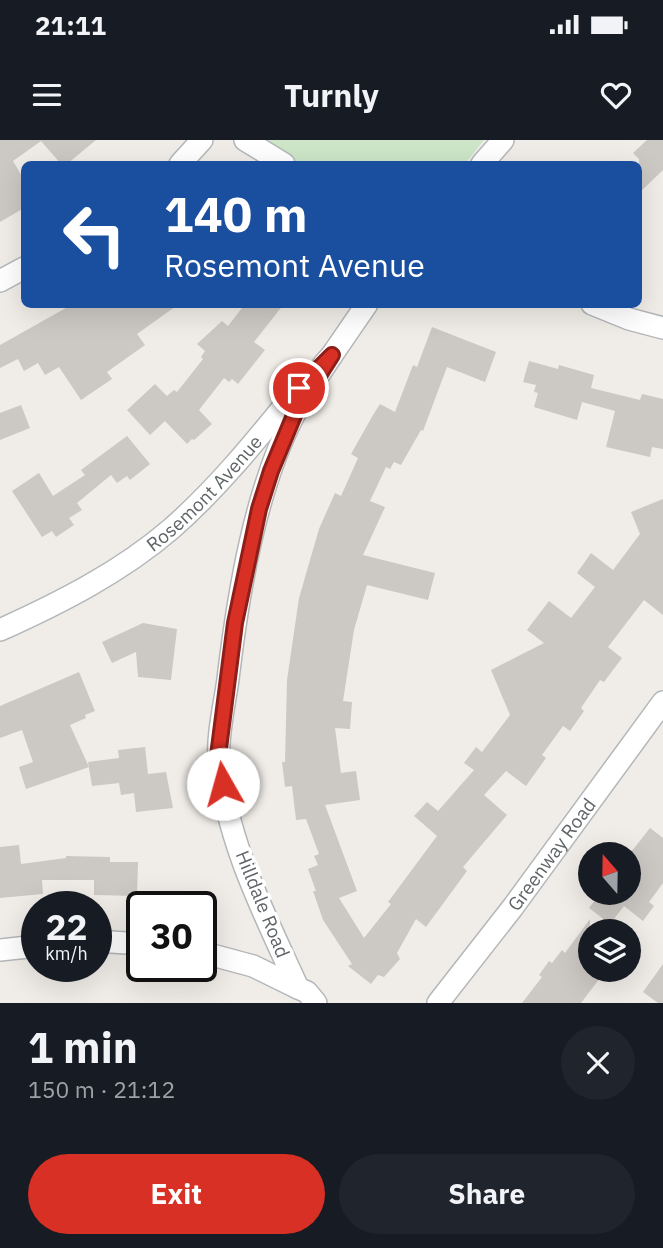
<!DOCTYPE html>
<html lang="en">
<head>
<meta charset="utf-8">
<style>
	body { margin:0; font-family:"IBM Plex Sans",sans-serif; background:#20242c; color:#f1f3f6; height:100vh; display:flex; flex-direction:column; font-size:26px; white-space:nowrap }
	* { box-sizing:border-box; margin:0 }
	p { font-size:23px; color:#9ea1a6 }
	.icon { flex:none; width:38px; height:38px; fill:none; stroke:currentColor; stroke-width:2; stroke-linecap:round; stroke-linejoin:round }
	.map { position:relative; height:863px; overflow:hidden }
	.panel { display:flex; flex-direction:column; background:#171b24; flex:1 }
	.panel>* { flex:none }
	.guide { position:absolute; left:21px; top:21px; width:621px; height:147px; border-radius:10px; box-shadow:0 7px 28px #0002; background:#1a4fa0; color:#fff; overflow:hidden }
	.needle { width:46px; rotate:340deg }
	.fabs { position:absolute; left:578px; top:702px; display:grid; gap:14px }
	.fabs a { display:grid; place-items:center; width:63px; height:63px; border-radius:50%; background:#171b24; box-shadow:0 7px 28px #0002; font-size:35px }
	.speed { position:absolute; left:21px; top:751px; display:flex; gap:14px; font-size:35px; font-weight:700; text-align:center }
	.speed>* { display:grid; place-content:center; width:91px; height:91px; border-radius:50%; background:#171b24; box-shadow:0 7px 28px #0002; line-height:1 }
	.speed small { font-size:18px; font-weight:400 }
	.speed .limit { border:4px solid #111; border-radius:10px; background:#fff; color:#111 }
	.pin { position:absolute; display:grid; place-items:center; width:60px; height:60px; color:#fff; margin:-30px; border:4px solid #fff; border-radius:50%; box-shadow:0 2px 7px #0007 }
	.me { position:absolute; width:77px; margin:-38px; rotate:353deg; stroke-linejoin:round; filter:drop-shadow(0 0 5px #0008) }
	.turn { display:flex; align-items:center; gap:24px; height:147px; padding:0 28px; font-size:32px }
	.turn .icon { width:91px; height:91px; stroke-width:2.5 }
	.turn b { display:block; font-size:49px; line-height:60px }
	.round { display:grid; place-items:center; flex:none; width:74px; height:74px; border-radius:37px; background:#20242c }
	.overview { display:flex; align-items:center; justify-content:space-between; height:119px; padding:0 28px }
	h1 { font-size:42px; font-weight:700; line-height:52px }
	.button { display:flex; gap:14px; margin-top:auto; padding:14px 28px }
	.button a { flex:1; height:80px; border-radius:42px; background:#d93025; color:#fff; font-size:28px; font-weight:700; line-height:80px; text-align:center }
	.button a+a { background:#20242c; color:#f1f3f6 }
	.status { display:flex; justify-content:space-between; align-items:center; height:49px; padding:0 35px; background:#171b24; direction:ltr }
	.status svg { height:19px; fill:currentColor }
	header { display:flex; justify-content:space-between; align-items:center; height:91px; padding:0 28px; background:#171b24; font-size:32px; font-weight:700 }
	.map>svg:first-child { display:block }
</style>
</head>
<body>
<div class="status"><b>21:11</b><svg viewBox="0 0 49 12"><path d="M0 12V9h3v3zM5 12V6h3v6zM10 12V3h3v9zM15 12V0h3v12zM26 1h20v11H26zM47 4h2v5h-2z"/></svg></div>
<header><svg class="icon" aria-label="menu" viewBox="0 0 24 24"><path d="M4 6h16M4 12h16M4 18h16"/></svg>Turnly<svg class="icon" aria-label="heart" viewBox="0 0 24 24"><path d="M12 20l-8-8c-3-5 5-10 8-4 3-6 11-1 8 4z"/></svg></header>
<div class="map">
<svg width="663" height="863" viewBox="0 0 663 863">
	<rect width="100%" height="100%" fill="#f0ede8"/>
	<!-- green -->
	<path fill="#cde6c7" d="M 254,0 L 484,0 L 465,24 L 292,24 Z"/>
	<!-- building -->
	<g fill="#ccc8c4">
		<path d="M 0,0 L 96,0 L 67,24 L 61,24 L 41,1 L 13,21 L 24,40 L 24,68 L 0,82 Z"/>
		<path d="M 647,0 L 663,0 L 663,30 L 639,53 L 639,19 L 633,13 Z"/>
		<path d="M 73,164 L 179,164 L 137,194 L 145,205 L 107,232 L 112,239 L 81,260 L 59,227 L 45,235 L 38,223 L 24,231 L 18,219 L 0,228 L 0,205 Z"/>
		<path d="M 245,164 L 284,164 L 254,202 L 265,210 L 238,244 L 232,239 L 229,242 L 224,238 L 199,270 L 212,284 L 194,300 L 192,299 L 187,304 L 165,281 L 150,295 L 127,270 L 155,244 L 167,256 L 174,250 L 177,252 L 203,219 L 201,217 L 205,211 L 197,204 L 222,181 L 228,186 Z"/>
		<path d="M 432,187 L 496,212 L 485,242 L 447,227 L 423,291 L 421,290 L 401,325 L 394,322 L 390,329 L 386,327 L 370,361 L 385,367 L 363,415 L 435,433 L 428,460 L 367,445 L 354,490 L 343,561 L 352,562 L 350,589 L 335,588 L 341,633 L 356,631 L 360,660 L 325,665 L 357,751 L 339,758 L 364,798 L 391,764 L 388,762 L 437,696 L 414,676 L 427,662 L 438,671 L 474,630 L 464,623 L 476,607 L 482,612 L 510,575 L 491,530 L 544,503 L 527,490 L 549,461 L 571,478 L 595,447 L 577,433 L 591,413 L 613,430 L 640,394 L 631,372 L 663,359 L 663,475 L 644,460 L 608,507 L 622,518 L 604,542 L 600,540 L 581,568 L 584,571 L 570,591 L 563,586 L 542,615 L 546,618 L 526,646 L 506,631 L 484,655 L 507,675 L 463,727 L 467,731 L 426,787 L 416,779 L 397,813 L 400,819 L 384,837 L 378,835 L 371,844 L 348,826 L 352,824 L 323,780 L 313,751 L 316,751 L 308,729 L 318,725 L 314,716 L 319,714 L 306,679 L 296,680 L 292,646 L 285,647 L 282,622 L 285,622 L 287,540 L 299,458 L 319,389 L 335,353 L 341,356 L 358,318 L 351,314 L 373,275 L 380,264 L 395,272 L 413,225 L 417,227 Z"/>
		<path d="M 529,221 L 558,229 L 559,225 L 594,235 L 591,248 L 640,260 L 642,254 L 663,259 L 663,309 L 652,307 L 650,317 L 606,307 L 615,271 L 582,262 L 577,280 L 534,267 L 538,253 L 534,252 L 536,245 L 523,242 Z"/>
		<path d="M 21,265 L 30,288 L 0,300 L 0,273 Z"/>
		<path d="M 127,296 L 150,324 L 130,340 L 127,336 L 117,343 L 111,335 L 77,363 L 82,370 L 69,378 L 74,385 L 56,397 L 52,391 L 42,397 L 12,351 L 39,333 L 53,356 L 85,335 L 81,330 Z"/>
		<path d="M 143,483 L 177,489 L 171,540 L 138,537 L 136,512 L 112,523 L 102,502 Z"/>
		<path d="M 79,532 L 95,571 L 85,575 L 86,578 L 70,585 L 89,627 L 26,649 L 19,627 L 33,622 L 22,590 L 0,598 L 0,566 Z"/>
		<path d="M 145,607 L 148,634 L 166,632 L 173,668 L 136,672 L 134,653 L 121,655 L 119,643 L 92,646 L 88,622 L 119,618 L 118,610 Z"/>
		<path d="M 650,688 L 663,698 L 663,743 L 649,762 L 654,766 L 643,781 L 624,766 L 610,784 L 589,768 L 601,752 L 628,752 L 628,716 Z"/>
		<path d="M 19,705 L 21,724 L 66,718 L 66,716 L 110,717 L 110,722 L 138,722 L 137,756 L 94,755 L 94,740 L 42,740 L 43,754 L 0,758 L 0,707 Z"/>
		<path d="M 590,779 L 590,830 L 606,830 L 581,863 L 522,863 L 542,837 L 539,835 L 549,821 L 552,823 L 562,810 L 565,813 Z"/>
		<path d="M 663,824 L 663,863 L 658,863 L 643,852 Z"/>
	</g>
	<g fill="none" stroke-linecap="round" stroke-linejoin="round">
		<defs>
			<g id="minor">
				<path d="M 245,0 L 284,24"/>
				<path d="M 180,24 L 202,0"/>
				<path d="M 482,24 L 503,0"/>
				<path d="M 0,141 L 24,128"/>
				<path d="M 592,164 L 629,179 L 663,188"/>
				<path d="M 323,225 L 332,215 L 367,164"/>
				<path id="s1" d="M 0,490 C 60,463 121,432 171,389 C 218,348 258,298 297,250"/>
				<path d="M 96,801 L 142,804"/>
				<path d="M 0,810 L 37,806"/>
				<path d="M 201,812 L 253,826 L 298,848"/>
				<path d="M 316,863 L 307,852 L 298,848 C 265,775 225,699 219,618 C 217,596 225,562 228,539 C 238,454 255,349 295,273 C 305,253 320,234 332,215"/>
				<path id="s2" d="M 438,863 L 513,767 L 663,562"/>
			</g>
		</defs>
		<!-- minor casing -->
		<use href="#minor" stroke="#b3b7b9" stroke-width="24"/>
		<!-- minor -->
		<use href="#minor" stroke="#fff" stroke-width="21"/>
	</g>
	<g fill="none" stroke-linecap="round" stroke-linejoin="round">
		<defs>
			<path id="route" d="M 223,644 L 218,616 L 235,483 L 259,369 L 271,331 L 295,273 L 332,215 L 299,248"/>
		</defs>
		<!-- route casing -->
		<use href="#route" stroke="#8d1f18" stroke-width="18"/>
		<!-- route -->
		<use href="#route" stroke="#d93025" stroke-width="12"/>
	</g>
	<g text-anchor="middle" stroke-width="7" stroke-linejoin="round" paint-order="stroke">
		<!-- street labels -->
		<g font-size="19" fill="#5f6567" stroke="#fff">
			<text dy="7" stroke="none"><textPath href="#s1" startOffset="248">Rosemont Avenue</textPath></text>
			<text dy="7" stroke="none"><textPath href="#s2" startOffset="187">Greenway Road</textPath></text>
			<text transform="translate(263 764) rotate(68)" y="7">Hilldale Road</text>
		</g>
	</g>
</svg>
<div class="fabs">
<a><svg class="needle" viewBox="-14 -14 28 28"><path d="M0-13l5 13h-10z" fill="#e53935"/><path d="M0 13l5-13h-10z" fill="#9ea1a6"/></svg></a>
<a><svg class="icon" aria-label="layers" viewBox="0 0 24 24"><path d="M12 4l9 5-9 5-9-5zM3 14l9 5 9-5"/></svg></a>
</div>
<div class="speed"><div>22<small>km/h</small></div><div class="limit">30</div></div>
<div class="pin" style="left:299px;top:248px;background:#d93025"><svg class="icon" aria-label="arrive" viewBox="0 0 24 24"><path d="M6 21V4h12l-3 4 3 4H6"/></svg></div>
<svg class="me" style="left:223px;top:644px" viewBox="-20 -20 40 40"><circle r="19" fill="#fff"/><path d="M0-13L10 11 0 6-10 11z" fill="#d93025"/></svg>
<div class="guide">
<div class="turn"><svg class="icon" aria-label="left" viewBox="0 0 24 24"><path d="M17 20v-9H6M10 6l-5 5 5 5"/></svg><div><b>140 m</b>Rosemont Avenue</div></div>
</div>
</div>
<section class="panel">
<div class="overview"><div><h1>1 min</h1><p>150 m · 21:12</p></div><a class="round"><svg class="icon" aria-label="close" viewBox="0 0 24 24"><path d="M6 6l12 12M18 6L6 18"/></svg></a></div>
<div class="button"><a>Exit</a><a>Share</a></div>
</section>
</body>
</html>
